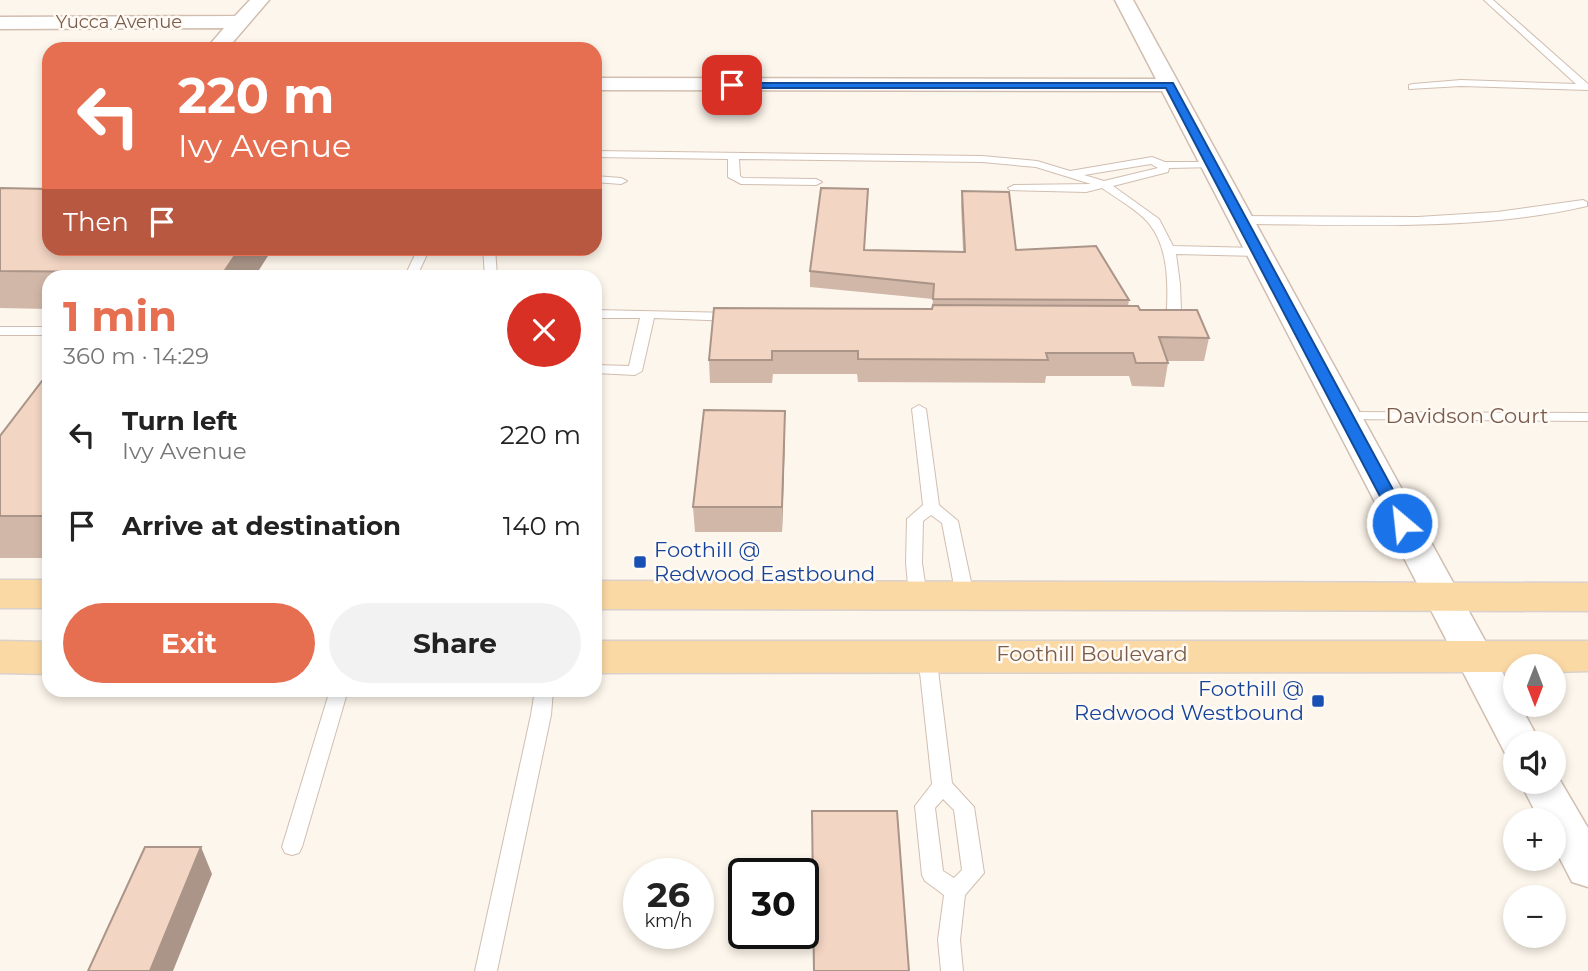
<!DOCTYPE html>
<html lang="en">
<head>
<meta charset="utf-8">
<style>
	body { margin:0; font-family:Montserrat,sans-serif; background:#f2f2f2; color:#222; height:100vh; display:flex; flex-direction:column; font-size:26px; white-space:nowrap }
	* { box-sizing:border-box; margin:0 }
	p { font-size:23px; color:#767676 }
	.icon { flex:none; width:38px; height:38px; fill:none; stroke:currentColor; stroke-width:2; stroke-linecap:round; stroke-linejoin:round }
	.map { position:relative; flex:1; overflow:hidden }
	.sheet { position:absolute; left:42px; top:270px; width:560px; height:427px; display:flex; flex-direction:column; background:#fff; border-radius:21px; box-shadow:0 4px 10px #0003 }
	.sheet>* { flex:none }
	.guide { position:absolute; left:42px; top:42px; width:560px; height:214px; border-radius:21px; box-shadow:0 4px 10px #0003; background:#e76f51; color:#fff; overflow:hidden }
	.needle { width:46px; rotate:180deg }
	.controls { position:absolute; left:1503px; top:654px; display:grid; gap:14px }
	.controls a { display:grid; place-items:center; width:63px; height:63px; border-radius:50%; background:#fff; box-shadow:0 4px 10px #0003; font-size:35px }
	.speed { position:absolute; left:623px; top:858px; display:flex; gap:14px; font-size:35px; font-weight:700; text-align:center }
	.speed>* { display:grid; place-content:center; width:91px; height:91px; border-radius:50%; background:#fff; box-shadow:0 4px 10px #0003; line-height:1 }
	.speed small { font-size:18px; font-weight:400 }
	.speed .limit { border:4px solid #111; border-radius:10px; background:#fff; color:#111 }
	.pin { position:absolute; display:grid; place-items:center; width:60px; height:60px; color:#fff; margin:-30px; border-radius:14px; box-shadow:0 4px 10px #0006 }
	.me { position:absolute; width:77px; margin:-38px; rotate:332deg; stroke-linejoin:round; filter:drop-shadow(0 0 5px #0008) }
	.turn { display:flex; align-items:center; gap:24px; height:147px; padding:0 21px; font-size:32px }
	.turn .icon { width:91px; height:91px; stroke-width:2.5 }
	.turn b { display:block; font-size:49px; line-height:60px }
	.then { display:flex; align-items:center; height:66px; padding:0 21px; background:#0003; gap:14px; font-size:26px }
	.round { display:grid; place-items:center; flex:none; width:74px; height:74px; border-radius:37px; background:#f2f2f2 }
	.overview { display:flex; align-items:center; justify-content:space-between; height:119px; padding:0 21px }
	h1 { font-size:42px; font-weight:700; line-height:52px; color:#e76f51 }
	.button { display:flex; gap:14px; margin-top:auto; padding:14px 21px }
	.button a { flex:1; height:80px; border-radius:42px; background:#e76f51; color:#fff; font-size:28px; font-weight:700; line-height:80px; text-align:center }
	.button a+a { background:#f2f2f2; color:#222 }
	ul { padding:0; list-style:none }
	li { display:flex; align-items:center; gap:21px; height:91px; padding:0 21px }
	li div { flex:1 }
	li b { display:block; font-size:26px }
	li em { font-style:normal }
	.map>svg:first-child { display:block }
</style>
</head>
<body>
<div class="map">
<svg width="1588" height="971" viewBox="0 0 1588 971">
	<rect width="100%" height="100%" fill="#fdf6ec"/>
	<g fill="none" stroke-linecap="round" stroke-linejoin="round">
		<defs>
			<g id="lane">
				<path d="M 1484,0 L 1493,0 L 1588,84 L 1588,90 L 1461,86 L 1409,89 L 1409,85 L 1413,84 L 1461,80 L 1576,84 Z"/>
				<path d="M 595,151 L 982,156 L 1037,161 L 1070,171 L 1152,157 L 1165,162 L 1212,162 L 1216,163 L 1216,167 L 1169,168 L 1168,172 L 1113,186 L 1159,219 L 1173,246 L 1258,248 L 1264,252 L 1258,256 L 1176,254 L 1180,284 L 1181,311 L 1157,322 L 1150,318 L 1167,309 C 1168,282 1168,248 1150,225 C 1141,212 1116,198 1102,188 L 1086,192 L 1010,190 L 1008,188 L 1014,185 L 1091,184 L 1036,167 L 982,162 L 739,159 L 740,176 L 743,178 L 816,179 L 822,182 L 816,185 L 741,184 L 728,177 L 728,159 L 595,157 ZM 1151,164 L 1158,168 L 1104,181 L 1084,175 Z"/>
				<path d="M 595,176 L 621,178 L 627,181 L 621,184 L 595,182 Z"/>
				<path d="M 1583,200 L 1587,202 L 1587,206 C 1475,232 1355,224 1241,224 L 1235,220 L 1241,216 L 1418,217 L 1497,212 Z"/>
				<path d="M 418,248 L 430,248 L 417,276 L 405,276 Z"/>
				<path d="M 483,248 L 495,248 L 497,276 L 485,276 Z"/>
				<path d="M 595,310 L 733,313 L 740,317 L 733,321 L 654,318 L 642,371 L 635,375 L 595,373 L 595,365 L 629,366 L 640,318 L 595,318 Z"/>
				<rect x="0" y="327" width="49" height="8"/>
				<path d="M 919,405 L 926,409 L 939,505 L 958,521 L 974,596 L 971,600 L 959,600 L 956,596 L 942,523 L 931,515 L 923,521 L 922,563 L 927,596 L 924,600 L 912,600 L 909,596 L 906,563 L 907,519 L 923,505 L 912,409 Z"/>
				<path d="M 1346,412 L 1588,413 L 1588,421 L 1341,419 L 1339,416 L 1341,413 Z"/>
				<path d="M 927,648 L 933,650 L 936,654 L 952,783 L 974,807 L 984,873 L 965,895 L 960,940 L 963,971 L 941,971 L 938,940 L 944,895 L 925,881 L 922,875 L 915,806 L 932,784 L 918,654 L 921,650 ZM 943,799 L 954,810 L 962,870 L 954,878 L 943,871 L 935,808 Z"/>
				<path d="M 330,690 L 348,690 L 302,847 L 299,853 L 292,855 L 285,853 L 282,847 Z"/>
				<path d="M 535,690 L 553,690 L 551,715 L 497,971 L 475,971 L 531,715 Z"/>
			</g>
			<g id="street">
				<path d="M 250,0 L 269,0 L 227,49 L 206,49 L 224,28 L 0,29 L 0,17 L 235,16 Z"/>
				<path d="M 1115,0 L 1133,0 L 1516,697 L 1516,705 L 1520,705 L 1541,744 L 1516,744 L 1516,758 L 1506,755 L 1162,91 L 595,90 L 595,78 L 1156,79 Z"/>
				<path d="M 1554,770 L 1588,828 L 1588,887 L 1572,882 L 1554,847 L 1554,821 L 1540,821 L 1520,782 L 1554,782 Z"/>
			</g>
			<g id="primary">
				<rect x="0" y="580" width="49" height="28"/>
				<path d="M 595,581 L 1588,583 L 1588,611 L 595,609 Z"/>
				<path d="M 0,641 L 49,642 L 49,674 L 0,673 Z"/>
				<path d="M 595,641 L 1588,641 L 1588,671 L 1554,672 L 1554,667 L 1516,667 L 1516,672 L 595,673 Z"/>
			</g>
		</defs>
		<!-- lane casing -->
		<use href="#lane" stroke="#d1beb0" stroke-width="2"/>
		<!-- street casing -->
		<use href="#street" stroke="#d1beb0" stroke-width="3"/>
		<!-- primary casing -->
		<use href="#primary" stroke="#dad1cd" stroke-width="3"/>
		<!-- lane -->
		<use href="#lane" fill="#fff" fill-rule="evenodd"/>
		<!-- street -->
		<use href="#street" fill="#fff" fill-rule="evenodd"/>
		<!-- primary -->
		<use href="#primary" fill="#fbd9a5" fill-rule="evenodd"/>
	</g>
	<!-- wall -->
	<g fill="#d1b7a8">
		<path d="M 0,188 L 49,248 L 273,248 L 255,276 L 49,276 L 49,309 L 0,308 Z"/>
		<path d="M 962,191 L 1016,250 L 1129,300 L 1128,306 L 1209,338 L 1204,361 L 1167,361 L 1168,363 L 1164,387 L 1132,386 L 1129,376 L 1046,376 L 1045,383 L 858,382 L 857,374 L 773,374 L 772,383 L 710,383 L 709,360 L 932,309 L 933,299 L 810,287 L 810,271 L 864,250 L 963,251 L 961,205 Z"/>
		<path d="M 49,381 L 49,558 L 0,558 L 0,436 Z"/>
		<path d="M 785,435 L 782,532 L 695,532 L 693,507 Z"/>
		<path d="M 812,811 L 909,971 L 813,971 Z"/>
	</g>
	<!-- shaded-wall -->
	<g fill="#aa9588">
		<path d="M 240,248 L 273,248 L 255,276 L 224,276 L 223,273 Z"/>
		<path d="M 785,411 L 785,435 L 782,532 L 782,507 Z"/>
		<path d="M 201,847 L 212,874 L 173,971 L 150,971 Z"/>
	</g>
	<!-- building -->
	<g fill="#f3d5c3" stroke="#aa9588" stroke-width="2">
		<path d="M 0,188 L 49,189 L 49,248 L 240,248 L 223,273 L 0,271 Z"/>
		<path d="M 821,188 L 868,189 L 864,250 L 965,252 L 962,191 L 1009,192 L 1016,250 L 1096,246 L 1129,300 L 933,299 L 934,284 L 810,271 Z"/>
		<path d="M 933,305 L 1138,306 L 1140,310 L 1197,310 L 1209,338 L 1159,337 L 1168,363 L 1136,363 L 1133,353 L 1046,353 L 1048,360 L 858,359 L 858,351 L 772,351 L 772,360 L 709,360 L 714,308 L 932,309 Z"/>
		<path d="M 42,381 L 49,381 L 49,516 L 0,516 L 0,436 Z"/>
		<path d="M 704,410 L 785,411 L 782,507 L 693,507 Z"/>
		<path d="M 812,811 L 897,811 L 909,971 L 814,971 Z"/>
		<path d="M 145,847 L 201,847 L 150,971 L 88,971 Z"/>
	</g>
	<!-- route -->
	<path fill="#1a73e8" stroke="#114b97" stroke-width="2" d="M 728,83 L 1173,83 L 1411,523 L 1402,528 L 1394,523 L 1166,88 L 732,88 L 728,87 Z"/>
	<!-- markers -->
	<g fill="#1a4fb4" stroke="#fffaf3" stroke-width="2.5">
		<rect x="633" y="555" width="14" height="14" rx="3.5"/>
		<rect x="1311" y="694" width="14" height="14" rx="3.5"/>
	</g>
	<g text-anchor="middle" stroke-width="5" stroke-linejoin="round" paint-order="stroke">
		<!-- far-street labels -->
		<g font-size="18" fill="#7a5c4d" stroke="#fffaf3">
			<text x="119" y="28">Yucca Avenue</text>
		</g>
		<!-- street labels -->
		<g font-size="21" fill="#7a5c4d" stroke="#fffaf3">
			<text x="1467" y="423">Davidson Court</text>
			<text x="1092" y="661">Foothill Boulevard</text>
		</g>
		<!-- transit labels -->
		<g font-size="21" fill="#164399" stroke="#fffaf3" text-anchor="start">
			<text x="654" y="557">Foothill @<tspan x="654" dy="24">Redwood Eastbound</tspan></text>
			<text x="1304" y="696" text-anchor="end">Foothill @<tspan x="1304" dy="24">Redwood Westbound</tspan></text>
		</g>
	</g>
</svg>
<div class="controls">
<a><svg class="needle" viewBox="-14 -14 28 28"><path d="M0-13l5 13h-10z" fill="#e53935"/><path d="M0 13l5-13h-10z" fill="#767676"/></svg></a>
<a><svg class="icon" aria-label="sound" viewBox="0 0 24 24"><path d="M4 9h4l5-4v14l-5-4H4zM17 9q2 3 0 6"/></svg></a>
<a>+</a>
<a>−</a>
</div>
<div class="speed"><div>26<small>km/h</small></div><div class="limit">30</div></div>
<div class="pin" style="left:732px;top:85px;background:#d93025"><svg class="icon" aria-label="arrive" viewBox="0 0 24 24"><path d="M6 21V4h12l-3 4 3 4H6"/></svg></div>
<svg class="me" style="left:1402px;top:523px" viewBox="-20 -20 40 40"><circle r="17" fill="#1a73e8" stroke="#fff" stroke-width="3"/><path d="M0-11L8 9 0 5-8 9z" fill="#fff"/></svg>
<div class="guide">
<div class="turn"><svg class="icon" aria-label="left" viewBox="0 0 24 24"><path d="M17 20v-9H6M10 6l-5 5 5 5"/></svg><div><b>220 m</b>Ivy Avenue</div></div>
<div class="then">Then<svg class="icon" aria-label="arrive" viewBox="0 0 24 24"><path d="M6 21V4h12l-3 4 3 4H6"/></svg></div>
</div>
<section class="sheet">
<div class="overview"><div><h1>1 min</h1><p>360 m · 14:29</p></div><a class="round" style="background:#d93025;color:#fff"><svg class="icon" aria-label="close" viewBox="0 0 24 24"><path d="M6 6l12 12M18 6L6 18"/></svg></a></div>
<ul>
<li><svg class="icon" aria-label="left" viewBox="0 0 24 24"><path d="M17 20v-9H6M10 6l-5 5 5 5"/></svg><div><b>Turn left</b><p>Ivy Avenue</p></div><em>220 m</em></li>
<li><svg class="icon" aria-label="arrive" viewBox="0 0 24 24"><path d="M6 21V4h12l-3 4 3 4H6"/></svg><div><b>Arrive at destination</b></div><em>140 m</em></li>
</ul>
<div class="button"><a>Exit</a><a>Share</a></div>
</section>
</div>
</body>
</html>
